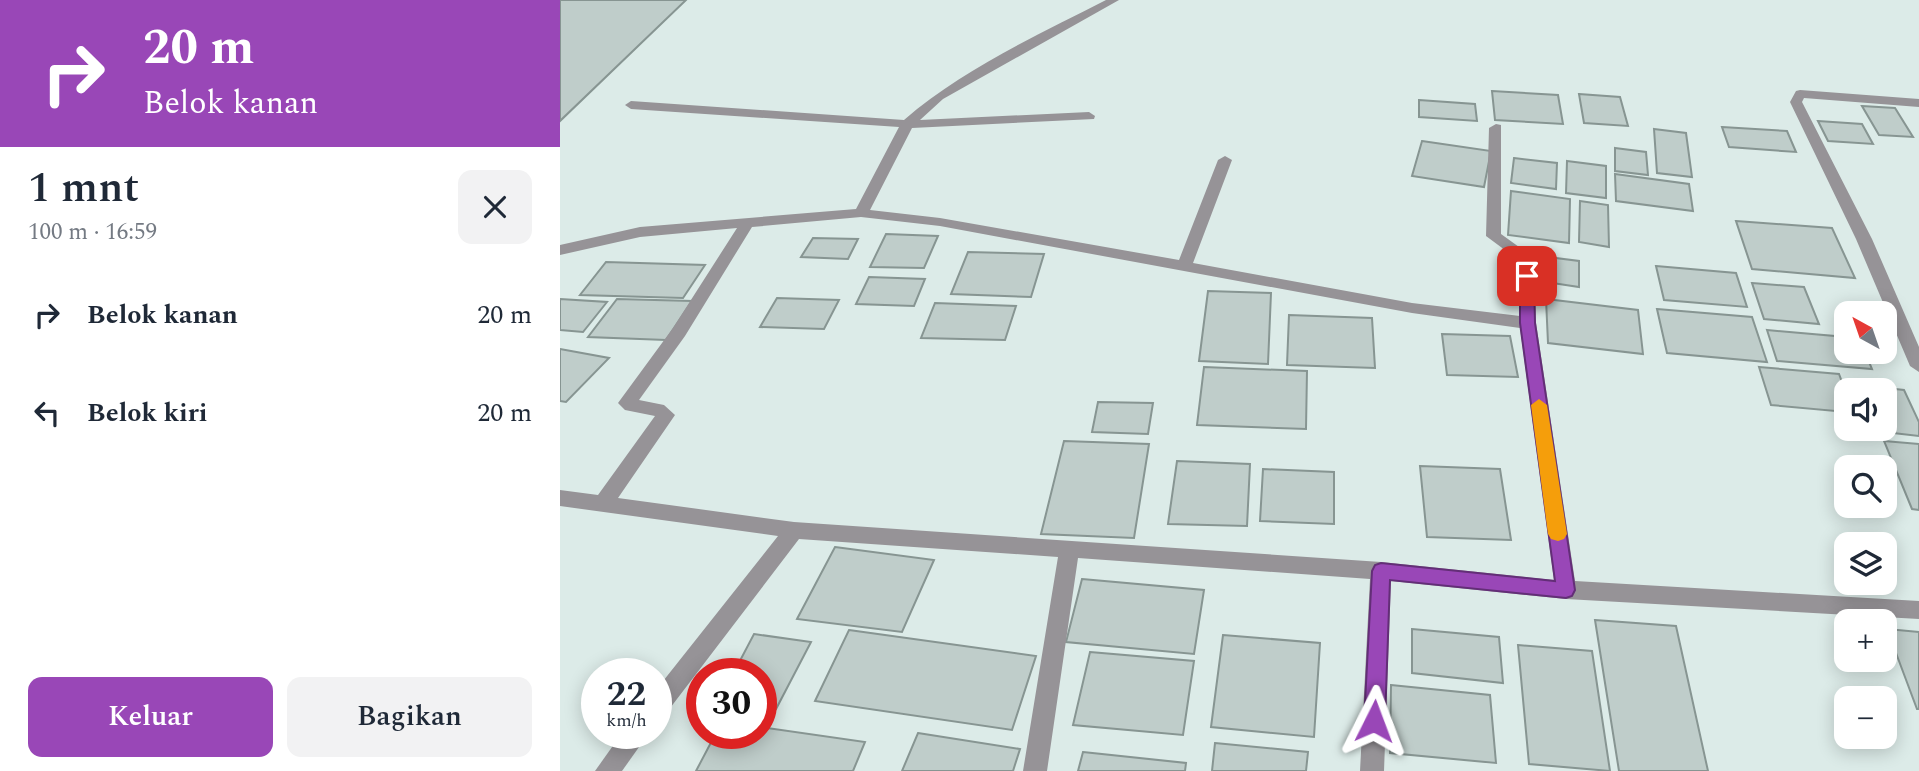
<!DOCTYPE html>
<html lang="id">
<head>
<meta charset="utf-8">
<style>
	body { margin:0; font-family:Spectral,serif; background:#f2f2f3; color:#1f2937; height:100vh; display:flex; flex-direction:column; font-size:26px; white-space:nowrap }
	* { box-sizing:border-box; margin:0 }
	p { font-size:23px; color:#747a83 }
	.icon { flex:none; width:38px; height:38px; fill:none; stroke:currentColor; stroke-width:2; stroke-linecap:round; stroke-linejoin:round }
	.map { position:relative; flex:1; overflow:hidden }
	.drawer { display:flex; flex-direction:column; background:#fff; width:560px }
	.drawer>* { flex:none }
	.guide { background:#9947b7; color:#fff; overflow:hidden }
	.needle { width:46px; rotate:320deg }
	.controls { position:absolute; left:1274px; top:301px; display:grid; gap:14px }
	.controls a { display:grid; place-items:center; width:63px; height:63px; border-radius:14px; background:#fff; box-shadow:0 4px 18px #0003; font-size:35px }
	.speed { position:absolute; left:21px; top:658px; display:flex; gap:14px; font-size:35px; font-weight:700; text-align:center }
	.speed>* { display:grid; place-content:center; width:91px; height:91px; border-radius:50%; background:#fff; box-shadow:0 4px 18px #0003; line-height:1 }
	.speed small { font-size:18px; font-weight:400 }
	.speed .limit { border:10px solid #d22; background:#fff; color:#111 }
	.pin { position:absolute; display:grid; place-items:center; width:60px; height:60px; color:#fff; margin:-30px; border-radius:14px; box-shadow:0 4px 10px #0006 }
	.me { position:absolute; width:77px; margin:-38px; rotate:3deg; stroke-linejoin:round; filter:drop-shadow(0 0 5px #0008) }
	.turn { display:flex; align-items:center; gap:24px; height:147px; padding:0 28px; font-size:32px }
	.turn .icon { width:91px; height:91px; stroke-width:2.5 }
	.turn b { display:block; font-size:49px; line-height:60px }
	.round { display:grid; place-items:center; flex:none; width:74px; height:74px; border-radius:14px; background:#f2f2f3 }
	.summary { display:flex; align-items:center; justify-content:space-between; height:119px; padding:0 28px }
	h1 { font-size:42px; font-weight:600; line-height:52px }
	.primary-button { display:flex; gap:14px; margin-top:auto; padding:14px 28px }
	.primary-button a { flex:1; height:80px; border-radius:14px; background:#9947b7; color:#fff; font-size:28px; font-weight:600; line-height:80px; text-align:center }
	.primary-button a+a { background:#f2f2f3; color:#1f2937 }
	ul { padding:0; list-style:none }
	li { display:flex; align-items:center; gap:21px; height:98px; padding:0 28px }
	li div { flex:1 }
	li b { display:block; font-size:26px }
	li em { font-style:normal }
	main { display:flex; flex:1; min-height:0 }
	.map>svg:first-child { display:block }
</style>
</head>
<body>
<main>
<section class="drawer">
<div class="guide">
<div class="turn"><svg class="icon" aria-label="right" viewBox="0 0 24 24"><path d="M7 20v-9h11M14 6l5 5-5 5"/></svg><div><b>20 m</b>Belok kanan</div></div>
</div>
<div class="summary"><div><h1>1 mnt</h1><p>100 m · 16:59</p></div><a class="round"><svg class="icon" aria-label="close" viewBox="0 0 24 24"><path d="M6 6l12 12M18 6L6 18"/></svg></a></div>
<ul>
<li><svg class="icon" aria-label="right" viewBox="0 0 24 24"><path d="M7 20v-9h11M14 6l5 5-5 5"/></svg><div><b>Belok kanan</b></div><em>20 m</em></li>
<li><svg class="icon" aria-label="left" viewBox="0 0 24 24"><path d="M17 20v-9H6M10 6l-5 5 5 5"/></svg><div><b>Belok kiri</b></div><em>20 m</em></li>
</ul>
<div class="primary-button"><a>Keluar</a><a>Bagikan</a></div>
</section>
<div class="map">
<svg width="1359" height="771" viewBox="0 0 1359 771">
	<rect width="100%" height="100%" fill="#dcebe8"/>
	<!-- building -->
	<g fill="#bfcdca" stroke="#879592" stroke-width="2">
		<path d="M 0,0 L 126,0 L 0,121 Z"/>
		<path d="M 932,91 L 998,95 L 1003,124 L 935,120 Z"/>
		<path d="M 1019,94 L 1060,97 L 1068,126 L 1024,123 Z"/>
		<path d="M 859,100 L 915,104 L 917,121 L 859,117 Z"/>
		<path d="M 1302,106 L 1335,108 L 1353,137 L 1319,135 Z"/>
		<path d="M 1258,121 L 1302,124 L 1313,144 L 1268,141 Z"/>
		<path d="M 1162,127 L 1227,131 L 1236,152 L 1169,147 Z"/>
		<path d="M 1094,129 L 1126,133 L 1132,177 L 1097,173 Z"/>
		<path d="M 862,141 L 931,151 L 924,187 L 852,176 Z"/>
		<path d="M 1055,148 L 1086,152 L 1088,175 L 1055,171 Z"/>
		<path d="M 954,158 L 997,163 L 996,189 L 951,183 Z"/>
		<path d="M 1007,161 L 1046,166 L 1046,198 L 1006,193 Z"/>
		<path d="M 1055,174 L 1129,184 L 1133,211 L 1056,201 Z"/>
		<path d="M 951,191 L 1010,199 L 1009,243 L 948,235 Z"/>
		<path d="M 1020,201 L 1048,205 L 1049,247 L 1019,242 Z"/>
		<path d="M 1176,221 L 1272,228 L 1295,278 L 1192,269 Z"/>
		<path d="M 326,234 L 378,236 L 364,268 L 310,267 Z"/>
		<path d="M 253,238 L 298,239 L 288,259 L 241,257 Z"/>
		<path d="M 408,252 L 484,254 L 471,297 L 391,294 Z"/>
		<path d="M 980,256 L 1019,261 L 1019,287 L 979,281 Z"/>
		<path d="M 46,262 L 145,265 L 123,298 L 20,295 Z"/>
		<path d="M 1096,266 L 1176,273 L 1187,307 L 1104,300 Z"/>
		<path d="M 309,277 L 365,279 L 354,306 L 296,304 Z"/>
		<path d="M 1192,283 L 1244,287 L 1259,324 L 1204,319 Z"/>
		<path d="M 648,291 L 711,293 L 708,364 L 639,361 Z"/>
		<path d="M 217,298 L 279,300 L 264,329 L 200,327 Z"/>
		<path d="M 0,299 L 47,302 L 23,332 L 0,330 Z"/>
		<path d="M 57,299 L 132,301 L 106,340 L 28,337 Z"/>
		<path d="M 986,299 L 1078,310 L 1083,354 L 988,343 Z"/>
		<path d="M 375,303 L 456,306 L 445,340 L 361,338 Z"/>
		<path d="M 1097,309 L 1192,317 L 1207,362 L 1107,353 Z"/>
		<path d="M 729,315 L 812,318 L 815,368 L 727,365 Z"/>
		<path d="M 1207,330 L 1286,337 L 1286,352 L 1305,352 L 1312,369 L 1217,361 Z"/>
		<path d="M 882,334 L 950,336 L 958,377 L 887,375 Z"/>
		<path d="M 0,349 L 49,358 L 6,402 L 0,401 Z"/>
		<path d="M 644,367 L 747,371 L 746,429 L 637,425 Z"/>
		<path d="M 1199,367 L 1279,374 L 1286,393 L 1286,412 L 1211,405 Z"/>
		<path d="M 1289,384 L 1344,390 L 1359,422 L 1359,436 L 1307,430 L 1325,429 L 1325,390 L 1291,390 Z"/>
		<path d="M 538,402 L 593,403 L 588,434 L 532,432 Z"/>
		<path d="M 504,441 L 589,444 L 574,538 L 481,534 Z"/>
		<path d="M 1324,441 L 1359,444 L 1359,510 L 1352,509 Z"/>
		<path d="M 617,461 L 690,464 L 687,526 L 608,524 Z"/>
		<path d="M 860,466 L 940,469 L 951,540 L 867,537 Z"/>
		<path d="M 703,469 L 774,472 L 774,524 L 700,521 Z"/>
		<path d="M 275,547 L 374,560 L 342,632 L 237,619 Z"/>
		<path d="M 522,579 L 644,590 L 634,654 L 506,642 Z"/>
		<path d="M 1035,620 L 1116,626 L 1148,771 L 1059,771 Z"/>
		<path d="M 852,629 L 939,637 L 943,683 L 852,673 Z"/>
		<path d="M 1327,629 L 1359,632 L 1359,709 L 1357,709 Z"/>
		<path d="M 289,630 L 476,656 L 452,730 L 255,701 Z"/>
		<path d="M 194,634 L 251,642 L 216,709 L 201,706 L 201,674 L 173,674 Z"/>
		<path d="M 663,635 L 760,643 L 754,737 L 651,727 Z"/>
		<path d="M 958,645 L 1032,651 L 1050,771 L 969,764 Z"/>
		<path d="M 530,652 L 634,661 L 623,735 L 513,725 Z"/>
		<path d="M 831,685 L 930,695 L 936,763 L 830,753 Z"/>
		<path d="M 201,727 L 305,742 L 293,771 L 136,771 L 156,733 L 201,733 Z"/>
		<path d="M 358,733 L 460,749 L 453,771 L 342,771 Z"/>
		<path d="M 655,743 L 748,752 L 746,771 L 652,771 Z"/>
		<path d="M 523,752 L 626,763 L 625,771 L 518,771 Z"/>
	</g>
	<g fill="none" stroke-linecap="round" stroke-linejoin="round">
		<!-- street -->
		<g fill="#969397" fill-rule="evenodd">
			<path d="M 546,0 L 559,0 L 383,99 L 360,120 L 529,112 L 535,116 L 534,119 L 352,128 L 310,210 L 380,218 L 619,260 L 658,160 L 665,156 L 672,160 L 633,263 L 852,303 L 960,316 L 957,259 L 926,236 L 929,128 L 936,124 L 941,125 L 941,234 L 973,257 L 976,323 L 1015,581 L 1359,601 L 1359,619 L 1006,599 L 831,581 L 824,771 L 800,771 L 810,579 L 518,558 L 487,771 L 463,771 L 498,557 L 239,539 L 104,716 L 96,719 L 96,690 L 218,536 L 0,506 L 0,490 L 38,495 L 95,416 L 65,410 L 58,403 L 113,328 L 177,228 L 80,237 L 0,255 L 0,245 L 80,227 L 296,209 L 339,127 L 71,109 L 65,105 L 71,101 L 344,120 C 403,69 476,36 546,0 ZM 301,217 L 380,226 L 852,313 L 960,328 L 994,580 L 821,562 L 234,522 L 58,498 L 115,415 L 104,405 L 79,400 L 125,336 L 192,227 Z"/>
			<path d="M 1240,90 L 1359,99 L 1359,107 L 1244,98 L 1242,102 L 1312,239 L 1359,347 L 1359,372 L 1350,366 L 1296,239 L 1230,102 L 1236,91 Z"/>
			<path d="M 62,733 L 89,733 L 62,771 L 35,771 Z"/>
		</g>
	</g>
	<!-- route -->
	<path fill="#9947b7" stroke="#632e77" stroke-width="2" d="M 967,271 L 974,276 L 975,323 L 1015,590 L 1012,596 L 1006,598 L 830,580 L 825,721 L 822,728 L 814,731 L 807,728 L 804,721 L 812,571 L 815,565 L 821,563 L 995,581 L 960,323 L 960,276 Z"/>
	<!-- slow -->
	<path fill="#f59e0b" d="M 979,399 L 987,405 L 1007,534 L 1004,539 L 998,541 L 991,539 L 988,534 L 971,405 Z"/>
</svg>
<div class="controls">
<a><svg class="needle" viewBox="-14 -14 28 28"><path d="M0-13l5 13h-10z" fill="#e53935"/><path d="M0 13l5-13h-10z" fill="#747a83"/></svg></a>
<a><svg class="icon" aria-label="sound" viewBox="0 0 24 24"><path d="M4 9h4l5-4v14l-5-4H4zM17 9q2 3 0 6"/></svg></a>
<a><svg class="icon" aria-label="search" viewBox="0 0 24 24"><circle cx="10" cy="10" r="6"/><path d="M15 15l6 6"/></svg></a>
<a><svg class="icon" aria-label="layers" viewBox="0 0 24 24"><path d="M12 4l9 5-9 5-9-5zM3 14l9 5 9-5"/></svg></a>
<a>+</a>
<a>−</a>
</div>
<div class="speed"><div>22<small>km/h</small></div><div class="limit">30</div></div>
<div class="pin" style="left:967px;top:276px;background:#d93025"><svg class="icon" aria-label="arrive" viewBox="0 0 24 24"><path d="M6 21V4h12l-3 4 3 4H6"/></svg></div>
<svg class="me" style="left:814px;top:721px" viewBox="-20 -20 40 40"><path d="M0-17L14 15 0 8-14 15z" fill="#9947b7" stroke="#fff" stroke-width="4"/></svg>
</div>
</main>
</body>
</html>
